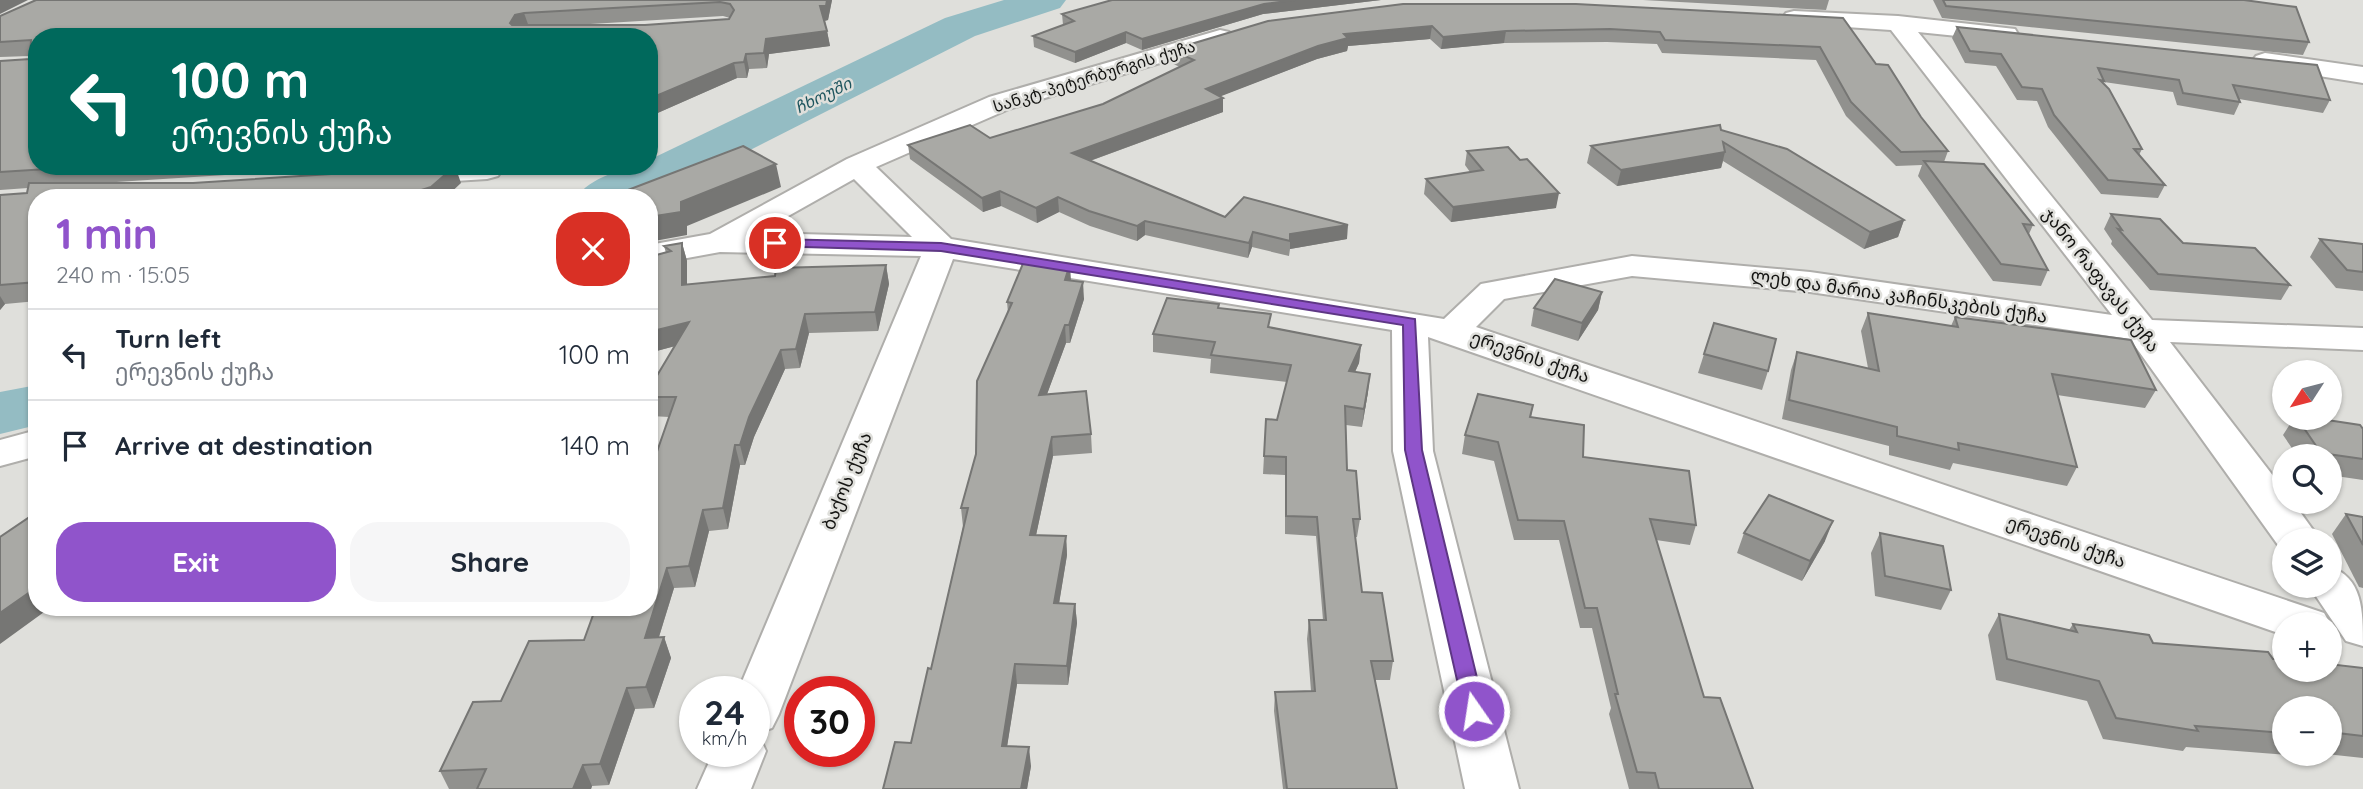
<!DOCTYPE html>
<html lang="en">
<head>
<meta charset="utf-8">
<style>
	body { margin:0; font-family:Quicksand,"Noto Sans Georgian",sans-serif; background:#f6f6f7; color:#1f2937; height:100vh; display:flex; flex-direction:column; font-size:26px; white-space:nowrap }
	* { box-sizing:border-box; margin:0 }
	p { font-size:23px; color:#747a83 }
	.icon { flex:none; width:38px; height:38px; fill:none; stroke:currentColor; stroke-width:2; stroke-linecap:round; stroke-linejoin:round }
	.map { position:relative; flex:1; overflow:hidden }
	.side { position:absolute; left:28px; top:189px; width:630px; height:427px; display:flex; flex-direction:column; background:#fff; border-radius:28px; box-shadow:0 2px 5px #0004 }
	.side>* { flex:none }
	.banner { position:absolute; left:28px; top:28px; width:630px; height:147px; border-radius:28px; box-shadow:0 2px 5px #0004; background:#00695c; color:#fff; overflow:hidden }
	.needle { width:46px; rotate:234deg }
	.controls { position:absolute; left:2272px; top:360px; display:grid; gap:14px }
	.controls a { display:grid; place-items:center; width:70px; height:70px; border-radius:50%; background:#fff; box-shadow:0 2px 5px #0004; font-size:35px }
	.speed { position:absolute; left:679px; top:676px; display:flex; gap:14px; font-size:35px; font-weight:700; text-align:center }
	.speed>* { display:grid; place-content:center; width:91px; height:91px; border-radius:50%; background:#fff; box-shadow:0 2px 5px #0004; line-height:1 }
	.speed small { font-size:18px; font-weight:400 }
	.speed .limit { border:10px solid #d22; background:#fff; color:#111 }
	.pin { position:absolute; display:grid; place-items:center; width:60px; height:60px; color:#fff; margin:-30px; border:4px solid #fff; border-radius:50%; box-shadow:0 2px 7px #0007 }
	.me { position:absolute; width:77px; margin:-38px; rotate:347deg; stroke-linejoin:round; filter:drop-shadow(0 0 5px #0008) }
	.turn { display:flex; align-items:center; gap:24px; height:147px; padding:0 28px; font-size:32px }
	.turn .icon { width:91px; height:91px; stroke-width:2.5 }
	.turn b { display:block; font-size:49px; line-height:60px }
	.round { display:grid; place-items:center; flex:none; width:74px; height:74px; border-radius:28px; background:#f6f6f7 }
	.summary { display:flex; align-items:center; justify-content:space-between; height:119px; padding:0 28px }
	h1 { font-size:42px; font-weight:800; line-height:52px; color:#9054cb }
	.button { display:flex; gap:14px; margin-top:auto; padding:14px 28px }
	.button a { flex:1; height:80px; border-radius:28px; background:#9054cb; color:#fff; font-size:28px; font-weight:800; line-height:80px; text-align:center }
	.button a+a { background:#f6f6f7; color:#1f2937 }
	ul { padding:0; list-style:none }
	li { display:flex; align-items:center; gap:21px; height:91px; padding:0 28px; border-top:2px solid #e0e1e3 }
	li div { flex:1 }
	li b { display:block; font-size:26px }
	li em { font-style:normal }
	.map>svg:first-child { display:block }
</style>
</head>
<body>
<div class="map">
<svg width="2363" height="789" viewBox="0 0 2363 789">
	<rect width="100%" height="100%" fill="#dfdfdb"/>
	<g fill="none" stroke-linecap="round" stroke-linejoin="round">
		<!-- river -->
		<g fill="#94bcc3" fill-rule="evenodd">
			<path d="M 1004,0 L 1066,0 L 1060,8 L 975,36 L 695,178 L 648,198 L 576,198 C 589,178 626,166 649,166 L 649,160 L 945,18 Z"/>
			<path d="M 37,385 L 37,425 L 0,434 L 0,392 Z"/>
		</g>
		<defs>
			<g id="minor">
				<path d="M 1794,11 L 1898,16 L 2015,29 L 2018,34 L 2015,39 L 2006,41 L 1918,32 L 2152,320 L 2363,328 L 2363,350 L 2170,342 L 2284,490 L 2284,502 L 2293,502 L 2321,541 L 2284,541 L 2283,552 L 2130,339 L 1810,292 L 1632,276 L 1504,299 L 1476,327 L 2324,613 L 2331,625 L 2329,628 L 2329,625 L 2284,625 L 2284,635 L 1428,337 L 1433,451 L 1519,789 L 1465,789 L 1393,451 L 1392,330 L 953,259 L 779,714 L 772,728 L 754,734 L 754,691 L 738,691 L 921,256 L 720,252 L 649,265 L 649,245 L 710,234 L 847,159 L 989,97 L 1220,30 L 1229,32 L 1232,37 L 1229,42 L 1009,109 L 876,167 L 951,239 L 1444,319 L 1481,284 L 1632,256 L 1810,272 L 2112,315 L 1891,30 L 1786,23 L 1782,18 L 1786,13 ZM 854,179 L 912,237 L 758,233 Z"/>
				<path d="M 2265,53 L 2363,67 L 2363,83 L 2256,66 L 2252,61 L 2256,56 Z"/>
				<path d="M 405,166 L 499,166 L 502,170 L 498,176 L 487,179 L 406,184 L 395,181 L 391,175 L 395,169 Z"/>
				<path d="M 37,430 L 37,456 L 0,466 L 0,440 Z"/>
				<path d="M 2329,566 C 2363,578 2363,610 2363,646 L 2346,641 L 2309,586 L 2329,586 Z"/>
				<path d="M 754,734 L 759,736 L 766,751 L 751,789 L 697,789 L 714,751 L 754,751 Z"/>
			</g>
		</defs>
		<!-- minor casing -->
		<use href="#minor" stroke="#afaeab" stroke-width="4"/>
		<!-- minor -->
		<use href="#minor" fill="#fff" fill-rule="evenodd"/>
	</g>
	<!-- wall -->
	<g fill="#91918e" fill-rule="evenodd">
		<path d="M 36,0 L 832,0 L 828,20 L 825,21 L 830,46 L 769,54 L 767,68 L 749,69 L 747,78 L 737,78 L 653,115 L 649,114 L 649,37 L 37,166 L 363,166 L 101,183 L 461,183 L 37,198 L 37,301 L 5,304 L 0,310 L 0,195 L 27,193 L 28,188 L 0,190 L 0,61 L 30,59 L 30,56 L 0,57 L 0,16 ZM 723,16 L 730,18 L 729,19 L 645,25 L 574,25 Z"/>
		<path d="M 1112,0 L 1381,0 L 1263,14 L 1142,50 L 1126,43 L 1075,63 L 1034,47 L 1033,36 L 1063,25 L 1062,14 Z"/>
		<path d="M 1643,0 L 1829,0 L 1826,10 Z"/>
		<path d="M 1933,0 L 2244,0 L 2309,42 L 2303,55 L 1942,18 Z"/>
		<path d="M 1843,18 L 1876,64 L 1921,117 L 1948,151 L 1944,162 L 2033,225 L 2029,234 L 2048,270 L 2041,286 L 1993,281 L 1918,176 L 1922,165 L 1896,166 L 1846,116 L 1816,60 L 1662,53 L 1657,44 L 1607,42 L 1504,43 L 1441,49 L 1430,39 L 1348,46 L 1347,51 L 1317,59 L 1220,96 L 1223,112 L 1090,161 L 1225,217 L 1347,239 L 1290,249 L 1289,256 L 1252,247 L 1248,258 L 1145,235 L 1137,241 L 1090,226 L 1059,212 L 1037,223 L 1001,206 L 983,212 L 910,159 L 908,145 L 990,138 L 1103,104 L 1180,67 L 1171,63 L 1171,50 L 1268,21 Z"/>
		<path d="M 1957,27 L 2330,100 L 2323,113 L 2239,99 L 2240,102 L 2234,115 L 2177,105 L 2173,92 L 2104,82 L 2103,83 L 2142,149 L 2139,155 L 2165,185 L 2158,198 L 2101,194 L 2048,127 L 2037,101 L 2017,100 L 1996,66 L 1965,63 L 1952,38 Z"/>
		<path d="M 1721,130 L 1904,220 L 1898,237 L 1864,249 L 1723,161 L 1721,168 L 1617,186 L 1587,163 L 1591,146 Z"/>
		<path d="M 1467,151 L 1520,160 L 1556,208 L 1451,222 L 1424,194 L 1426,179 L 1470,172 L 1465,165 Z"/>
		<path d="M 2111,214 L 2183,243 L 2290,285 L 2281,300 L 2150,290 L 2111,244 L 2112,241 L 2104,229 Z"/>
		<path d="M 2320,239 L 2363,244 L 2363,291 L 2336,288 L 2310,257 Z"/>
		<path d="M 682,243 L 687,261 L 687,285 L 886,265 L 889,284 L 878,331 L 809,333 L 800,368 L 785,369 L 754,437 L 745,465 L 740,465 L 728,529 L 709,531 L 695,587 L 674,588 L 659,637 L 664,637 L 671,658 L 654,708 L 635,709 L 609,785 L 592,786 L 591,789 L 449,789 L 440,771 L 501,701 L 584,640 L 653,463 L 669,417 L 651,416 L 649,410 L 649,389 L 675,346 L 649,353 L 649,257 L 666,253 L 664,246 Z"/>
		<path d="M 1071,280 L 1084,299 L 1070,343 L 1066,343 L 1047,394 L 1091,434 L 1092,453 L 1053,456 L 1036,535 L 1066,536 L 1067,555 L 1059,603 L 1075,604 L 1077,623 L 1068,685 L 1017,684 L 1007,746 L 1031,766 L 1027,789 L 883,789 L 911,743 L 931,669 L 963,527 L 961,508 L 976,454 L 1008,313 L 1007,302 Z"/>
		<path d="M 1602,292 L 1598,310 L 1578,341 L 1531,326 L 1534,308 Z"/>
		<path d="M 1219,304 L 1219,308 L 1271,327 L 1361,345 L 1359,363 L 1355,372 L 1368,392 L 1362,427 L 1346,425 L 1347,470 L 1360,519 L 1357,537 L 1355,537 L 1362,592 L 1393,661 L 1390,680 L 1375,680 L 1397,789 L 1283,789 L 1274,711 L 1275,692 L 1311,691 L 1307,639 L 1309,620 L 1323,620 L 1316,536 L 1285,534 L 1285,475 L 1263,474 L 1266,419 L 1277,420 L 1287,382 L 1210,373 L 1211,359 L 1153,352 L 1153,334 Z"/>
		<path d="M 1868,313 L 1951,326 L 1955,317 L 2156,390 L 2145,408 L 2057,395 L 2077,467 L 2067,486 L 1953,463 L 1950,470 L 1889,455 L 1889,446 L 1782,419 L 1791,370 L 1797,352 L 1868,368 L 1861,331 Z"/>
		<path d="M 1704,354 L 1768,371 L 1762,390 L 1698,373 Z"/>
		<path d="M 1533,405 L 1531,417 L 1583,457 L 1696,525 L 1690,545 L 1656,540 L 1704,697 L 1753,789 L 1629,789 L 1609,714 L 1611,708 L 1592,628 L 1580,628 L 1559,540 L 1514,540 L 1494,461 L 1462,454 L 1465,435 Z"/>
		<path d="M 2294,418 L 2314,418 L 2363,459 L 2363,480 L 2329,475 L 2329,457 L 2298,457 L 2283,435 Z"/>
		<path d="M 2346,514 L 2363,517 L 2363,588 L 2359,587 L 2332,534 Z"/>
		<path d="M 1744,533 L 1825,541 L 1802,581 L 1737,553 Z"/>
		<path d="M 1880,533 L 1951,590 L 1941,610 L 1875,596 L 1871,553 Z"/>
		<path d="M 1999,614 L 2069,630 L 2073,624 L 2153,643 L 2273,659 L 2363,668 L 2363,758 L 2326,754 L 2329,754 L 2329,709 L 2284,709 L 2284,754 L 2315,754 L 2312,757 L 2186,747 L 2183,751 L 2103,739 L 2087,701 L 1996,680 L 1988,635 Z"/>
	</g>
	<!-- shaded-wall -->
	<g fill="#767674">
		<path d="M 0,0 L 28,0 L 0,14 Z"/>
		<path d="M 827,0 L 832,0 L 828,20 L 823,21 L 820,6 Z"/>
		<path d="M 1295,0 L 1381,0 L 1263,14 L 1142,50 L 1142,39 L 1264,4 Z"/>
		<path d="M 524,13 L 529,27 L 519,29 L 510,23 L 515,15 Z"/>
		<path d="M 1432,26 L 1430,39 L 1348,46 L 1347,51 L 1317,59 L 1206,102 L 1206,89 L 1344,34 Z"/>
		<path d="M 827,31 L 830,46 L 769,54 L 767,68 L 764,53 L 766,39 Z"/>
		<path d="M 1506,31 L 1504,43 L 1441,49 L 1443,37 Z"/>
		<path d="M 1126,32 L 1126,43 L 1075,63 L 1075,52 Z"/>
		<path d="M 746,54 L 749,69 L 747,78 L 744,62 Z"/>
		<path d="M 734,63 L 737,78 L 653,115 L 649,99 Z"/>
		<path d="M 1223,98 L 1223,112 L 1073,167 L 1072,153 Z"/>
		<path d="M 1725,152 L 1721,168 L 1617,186 L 1621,170 Z"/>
		<path d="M 776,164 L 781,187 L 687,226 L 687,235 L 649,242 L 649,217 L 681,202 Z"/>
		<path d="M 455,166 L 461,183 L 445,198 L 396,198 Z"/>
		<path d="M 1000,191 L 1001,206 L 983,212 L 982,198 Z"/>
		<path d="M 1559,193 L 1556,208 L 1451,222 L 1453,207 Z"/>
		<path d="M 1058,197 L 1059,212 L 1037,223 L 1036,208 Z"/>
		<path d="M 1904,220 L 1898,237 L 1864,249 L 1870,232 Z"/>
		<path d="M 1145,221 L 1145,235 L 1137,241 L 1137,226 Z"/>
		<path d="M 1348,225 L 1347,239 L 1290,249 L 1290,234 Z"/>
		<path d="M 1253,232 L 1252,247 L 1248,258 L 1249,243 Z"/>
		<path d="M 682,243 L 687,261 L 687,304 L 682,285 Z"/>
		<path d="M 1070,264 L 1071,281 L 1065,280 Z"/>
		<path d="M 886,265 L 889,284 L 878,331 L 875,312 Z"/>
		<path d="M 1083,282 L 1084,299 L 1070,343 L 1069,325 Z"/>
		<path d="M 1602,292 L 1598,310 L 1578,341 L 1582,323 Z"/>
		<path d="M 0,296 L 5,304 L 0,310 Z"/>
		<path d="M 805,314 L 809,333 L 800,368 L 796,349 Z"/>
		<path d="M 689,322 L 694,341 L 649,353 L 649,332 Z"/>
		<path d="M 1065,325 L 1066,343 L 1040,413 L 1039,395 Z"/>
		<path d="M 1361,345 L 1359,363 L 1347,389 L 1349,371 Z"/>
		<path d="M 781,350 L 785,369 L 754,437 L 745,465 L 740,445 L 749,417 Z"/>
		<path d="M 1370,374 L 1368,392 L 1362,427 L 1364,409 Z"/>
		<path d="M 1052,437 L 1053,456 L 1032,554 L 1030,535 Z"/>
		<path d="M 735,445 L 740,465 L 728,529 L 723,508 Z"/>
		<path d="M 703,510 L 709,531 L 695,587 L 689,566 Z"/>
		<path d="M 1833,521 L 1825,541 L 1802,581 L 1810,561 Z"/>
		<path d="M 1066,536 L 1067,555 L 1056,622 L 1054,603 Z"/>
		<path d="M 667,568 L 674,588 L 652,659 L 645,638 Z"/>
		<path d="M 37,587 L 37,607 L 51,607 L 0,644 L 0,613 Z"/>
		<path d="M 1075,604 L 1077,623 L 1068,685 L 1067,666 Z"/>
		<path d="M 664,637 L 671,658 L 654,708 L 646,687 Z"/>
		<path d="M 1015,664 L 1017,684 L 1004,766 L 1002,746 Z"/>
		<path d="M 627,688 L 635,709 L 609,785 L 600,764 Z"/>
		<path d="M 1029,747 L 1031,766 L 1027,789 L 1021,789 Z"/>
		<path d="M 583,765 L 592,786 L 591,789 L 573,789 Z"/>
	</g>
	<!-- building -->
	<g fill="#a9a9a5" stroke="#767674" stroke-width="2" fill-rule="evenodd">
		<path d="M 36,0 L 827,0 L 826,6 L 820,6 L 827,31 L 766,39 L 764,53 L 746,54 L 744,62 L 734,63 L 649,99 L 649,37 L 37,37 L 37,166 L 95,166 L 0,172 L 0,61 L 30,59 L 31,40 L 0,42 L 0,16 ZM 720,2 L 730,4 L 734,10 L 729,19 L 645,25 L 512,25 L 510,23 L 515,15 L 524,13 Z"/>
		<path d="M 1112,0 L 1295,0 L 1264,4 L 1142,39 L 1126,32 L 1075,52 L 1033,36 L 1074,21 L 1062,14 Z"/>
		<path d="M 1943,0 L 2244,0 L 2296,7 L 2309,42 L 1946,6 Z"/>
		<path d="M 1403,4 L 1576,4 L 1843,18 L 1876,64 L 1888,65 L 1921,117 L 1948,151 L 1901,152 L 1851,102 L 1820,47 L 1665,40 L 1660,32 L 1610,29 L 1506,31 L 1443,37 L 1432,26 L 1344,34 L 1348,38 L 1318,46 L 1206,89 L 1223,98 L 1072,153 L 1225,217 L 1244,197 L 1348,225 L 1290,234 L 1290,241 L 1253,232 L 1249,243 L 1145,221 L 1137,226 L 1089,211 L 1058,197 L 1036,208 L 1000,191 L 982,198 L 908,145 L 970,125 L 990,138 L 1103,104 L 1194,60 L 1171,50 L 1268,21 Z"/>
		<path d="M 1957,27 L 2317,65 L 2330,100 L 2233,85 L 2240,102 L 2183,93 L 2179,80 L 2098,68 L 2104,81 L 2100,80 L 2109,89 L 2142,149 L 2134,149 L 2165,185 L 2108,180 L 2054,115 L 2042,89 L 2022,87 L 2001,54 L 1970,51 Z"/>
		<path d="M 1720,125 L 1721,130 L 1787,149 L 1904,220 L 1870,232 L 1723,142 L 1725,152 L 1621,170 L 1591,146 Z"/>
		<path d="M 743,146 L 776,164 L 681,202 L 681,212 L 649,217 L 649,198 L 607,198 Z"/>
		<path d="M 1508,147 L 1520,160 L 1527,159 L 1559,193 L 1453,207 L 1426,179 L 1483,170 L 1467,151 Z"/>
		<path d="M 1924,161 L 1984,164 L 2033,225 L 2023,224 L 2048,270 L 2001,264 Z"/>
		<path d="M 455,166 L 431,187 L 396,198 L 37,198 L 37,282 L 0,285 L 0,195 L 27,193 L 29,183 L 193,183 Z"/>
		<path d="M 2111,214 L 2160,219 L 2183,243 L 2255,248 L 2290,285 L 2158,274 L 2118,229 L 2122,230 Z"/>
		<path d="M 2320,239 L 2363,244 L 2363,272 L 2347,270 Z"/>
		<path d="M 682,243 L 682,285 L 775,276 L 776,268 L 886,265 L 875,312 L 805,314 L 796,349 L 781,350 L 749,417 L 740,445 L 735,445 L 723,508 L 703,510 L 689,566 L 667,568 L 645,638 L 664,637 L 646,687 L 627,688 L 600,764 L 583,765 L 573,789 L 477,789 L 486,769 L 440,771 L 473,702 L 501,701 L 529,641 L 584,640 L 596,607 L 649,607 L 649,463 L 653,463 L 676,397 L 649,397 L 649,389 L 689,322 L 649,332 L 649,257 L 671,251 L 664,246 Z"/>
		<path d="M 1024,261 L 1070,264 L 1065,280 L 1083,282 L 1069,325 L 1065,325 L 1039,395 L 1086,391 L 1091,434 L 1052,437 L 1030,535 L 1066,536 L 1054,603 L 1075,604 L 1067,666 L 1015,664 L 1002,746 L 1029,747 L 1021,789 L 883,789 L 895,742 L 911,743 L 928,668 L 931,669 L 968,508 L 961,508 L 976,454 L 977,381 L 1012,303 L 1007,302 Z"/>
		<path d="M 1555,279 L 1602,292 L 1582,323 L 1534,308 Z"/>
		<path d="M 1167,298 L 1219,304 L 1218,308 L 1271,314 L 1268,327 L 1361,345 L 1349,371 L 1370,374 L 1364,409 L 1345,406 L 1347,470 L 1356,471 L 1360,519 L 1353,519 L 1362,592 L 1382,593 L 1393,661 L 1371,661 L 1397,789 L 1287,789 L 1275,692 L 1315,691 L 1309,620 L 1326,620 L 1317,517 L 1286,516 L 1286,457 L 1264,456 L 1266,419 L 1277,420 L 1291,365 L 1211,355 L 1215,342 L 1153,334 Z"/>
		<path d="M 1868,313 L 1958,327 L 1955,317 L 2131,340 L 2156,390 L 2052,374 L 2077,467 L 1958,443 L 1959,450 L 1897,436 L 1897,427 L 1789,400 L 1797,352 L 1879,371 Z"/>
		<path d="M 1714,323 L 1776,339 L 1768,371 L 1704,354 Z"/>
		<path d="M 1478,394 L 1533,405 L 1530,417 L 1584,425 L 1583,457 L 1689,471 L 1696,525 L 1650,519 L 1704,697 L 1720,698 L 1753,789 L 1659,789 L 1655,773 L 1637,772 L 1615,694 L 1618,694 L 1597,608 L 1585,608 L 1564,521 L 1518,520 L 1498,442 L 1465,435 Z"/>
		<path d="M 2297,418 L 2314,418 L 2360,425 L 2363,429 L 2363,459 L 2321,453 Z"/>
		<path d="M 1769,495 L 1833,521 L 1810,561 L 1744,533 Z"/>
		<path d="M 37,512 L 37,587 L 0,613 L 0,537 Z"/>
		<path d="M 2346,514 L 2363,517 L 2363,545 Z"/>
		<path d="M 1880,533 L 1943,546 L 1951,590 L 1885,576 Z"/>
		<path d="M 1999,614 L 2077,632 L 2073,624 L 2149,635 L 2153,643 L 2268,652 L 2273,659 L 2284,660 L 2284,670 L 2329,670 L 2329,664 L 2363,668 L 2363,736 L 2329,732 L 2329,709 L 2284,709 L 2284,733 L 2195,726 L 2198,731 L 2116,718 L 2099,681 L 2007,659 Z"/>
	</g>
	<!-- route -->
	<path fill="#9054cb" stroke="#5e3784" stroke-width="2" d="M 775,239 L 941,243 L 1415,319 L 1422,450 L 1485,711 L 1481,717 L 1474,719 L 1467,717 L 1464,711 L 1405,450 L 1403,325 L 941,251 L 770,246 L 770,240 Z"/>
	<g text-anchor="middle" stroke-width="5" stroke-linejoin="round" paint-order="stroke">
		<!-- far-street labels -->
		<g font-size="16" fill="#141412" stroke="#dfdfdb">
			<text transform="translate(1094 76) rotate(-17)" y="6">სანკტ-პეტერბურგის ქუჩა</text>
		</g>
		<!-- far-water labels -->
		<g font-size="16" font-style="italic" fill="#1c545d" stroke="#dfdfdb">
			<text transform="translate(823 95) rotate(-26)" y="6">ჩხოუში</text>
		</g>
		<!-- street labels -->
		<g font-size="18" fill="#141412" stroke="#dfdfdb">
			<text transform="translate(2101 280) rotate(52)" y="6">ჯანო რაფავას ქუჩა</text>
			<text transform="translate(1899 296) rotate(8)" y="6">ლეხ და მარია კაჩინსკების ქუჩა</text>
			<text transform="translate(1530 357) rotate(19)" y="6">ერევნის ქუჩა</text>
			<text transform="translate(847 481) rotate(-68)" y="6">ბაქოს ქუჩა</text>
			<text transform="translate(2066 542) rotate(19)" y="6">ერევნის ქუჩა</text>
		</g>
	</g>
</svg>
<div class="controls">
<a><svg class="needle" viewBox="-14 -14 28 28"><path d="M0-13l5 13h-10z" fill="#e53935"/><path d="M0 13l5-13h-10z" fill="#747a83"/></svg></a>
<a><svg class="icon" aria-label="search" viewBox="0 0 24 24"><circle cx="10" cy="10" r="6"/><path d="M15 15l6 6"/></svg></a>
<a><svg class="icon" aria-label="layers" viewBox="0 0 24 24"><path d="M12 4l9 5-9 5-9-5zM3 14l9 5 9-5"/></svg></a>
<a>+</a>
<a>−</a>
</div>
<div class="speed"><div>24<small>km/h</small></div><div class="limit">30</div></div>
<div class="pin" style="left:775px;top:243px;background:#d93025"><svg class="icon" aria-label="arrive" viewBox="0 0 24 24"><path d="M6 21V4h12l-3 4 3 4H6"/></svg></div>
<svg class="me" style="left:1474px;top:711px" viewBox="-20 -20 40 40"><circle r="17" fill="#9054cb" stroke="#fff" stroke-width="3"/><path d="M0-11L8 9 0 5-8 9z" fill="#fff"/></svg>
<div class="banner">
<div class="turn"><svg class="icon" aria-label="left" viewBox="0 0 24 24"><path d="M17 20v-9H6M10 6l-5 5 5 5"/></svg><div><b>100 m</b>ერევნის ქუჩა</div></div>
</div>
<section class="side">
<div class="summary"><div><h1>1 min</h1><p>240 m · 15:05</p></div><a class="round" style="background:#d93025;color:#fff"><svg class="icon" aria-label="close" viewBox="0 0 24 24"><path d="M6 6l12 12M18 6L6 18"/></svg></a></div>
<ul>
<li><svg class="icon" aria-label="left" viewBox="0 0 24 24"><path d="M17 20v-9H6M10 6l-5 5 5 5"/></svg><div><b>Turn left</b><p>ერევნის ქუჩა</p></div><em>100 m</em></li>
<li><svg class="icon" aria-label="arrive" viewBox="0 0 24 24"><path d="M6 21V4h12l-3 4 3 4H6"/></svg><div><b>Arrive at destination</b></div><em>140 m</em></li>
</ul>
<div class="button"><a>Exit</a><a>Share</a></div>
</section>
</div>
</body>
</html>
